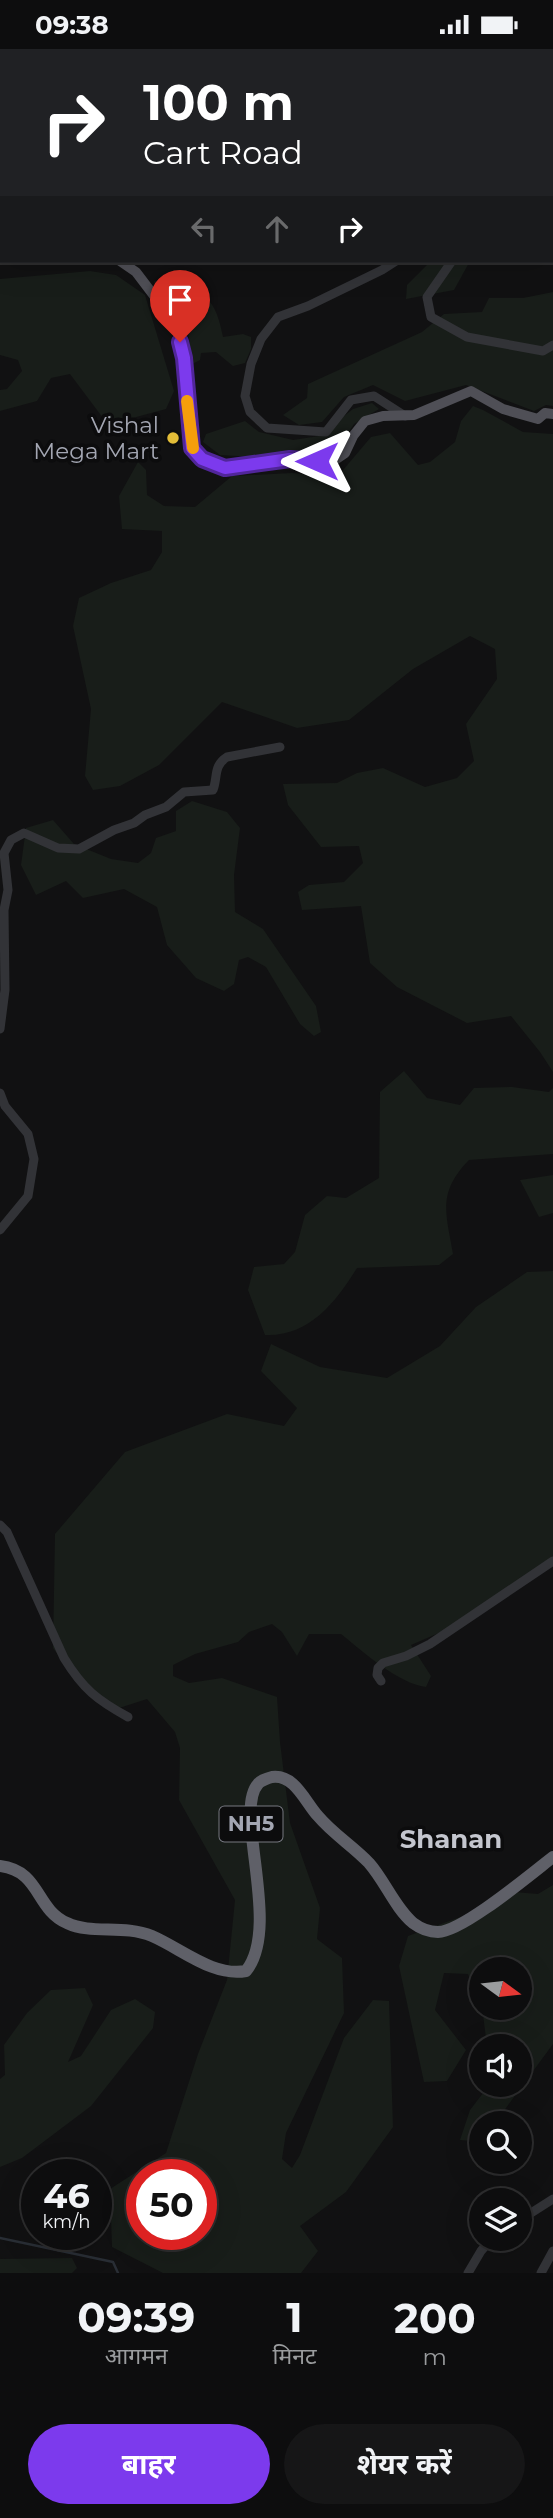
<!DOCTYPE html>
<html lang="hi">
<head>
<meta charset="utf-8">
<style>
	body { margin:0; font-family:Montserrat,"Noto Sans Devanagari",sans-serif; background:#161617; color:#f1f3f6; height:100vh; display:flex; flex-direction:column; font-size:26px; white-space:nowrap }
	* { box-sizing:border-box; margin:0 }
	p { font-size:23px; color:#9a9c9e }
	.icon { flex:none; width:38px; height:38px; fill:none; stroke:currentColor; stroke-width:2; stroke-linecap:round; stroke-linejoin:round }
	.map { position:relative; height:2224px; overflow:hidden }
	.side { display:flex; flex-direction:column; background:#0d0d0e; flex:1 }
	.side>* { flex:none }
	.top-card { position:absolute; left:0px; top:0px; width:553px; height:214px; box-shadow:0 7px 28px #0002,0 0 0 2px #2d2d2e; background:#202124; color:#fff; overflow:hidden }
	.needle { width:46px; rotate:105deg }
	.controls { position:absolute; left:469px; top:1908px; display:grid; gap:14px }
	.controls a { display:grid; place-items:center; width:63px; height:63px; border-radius:50%; background:#0d0d0e; box-shadow:0 7px 28px #0002,0 0 0 2px #2d2d2e; font-size:35px }
	.speed { position:absolute; left:21px; top:2110px; display:flex; gap:14px; font-size:35px; font-weight:700; text-align:center }
	.speed>* { display:grid; place-content:center; width:91px; height:91px; border-radius:50%; background:#0d0d0e; box-shadow:0 7px 28px #0002,0 0 0 2px #2d2d2e; line-height:1 }
	.speed small { font-size:18px; font-weight:400 }
	.speed .limit { border:10px solid #d22; background:#fff; color:#111 }
	.pin { position:absolute; display:grid; place-items:center; width:60px; height:60px; color:#fff; margin:-72px -30px; border-radius:50% 50% 50% 0; rotate:-45deg; box-shadow:0 0 7px #0007 }
	.pin .icon { rotate:45deg }
	.me { position:absolute; width:77px; margin:-38px; rotate:270deg; stroke-linejoin:round; filter:drop-shadow(0 0 5px #0008) }
	.turn { display:flex; align-items:center; gap:24px; height:147px; padding:0 28px; font-size:32px }
	.turn .icon { width:91px; height:91px; stroke-width:2.5 }
	.turn b { display:block; font-size:49px; line-height:60px }
	.lanes { display:flex; align-items:center; height:66px; padding:0 28px; background:#0003; justify-content:center; gap:35px; direction:ltr }
	.lanes .off { opacity:.35 }
	.eta { display:flex; justify-content:space-evenly; align-items:center; height:119px; text-align:center }
	.eta b { font-size:42px; font-weight:700; line-height:49px }
	.primary-button { display:flex; gap:14px; margin-top:auto; padding:14px 28px }
	.primary-button a { flex:1; height:80px; border-radius:42px; background:#7c3aed; color:#fff; font-size:28px; font-weight:700; line-height:80px; text-align:center }
	.primary-button a+a { background:#161617; color:#f1f3f6 }
	.status { display:flex; justify-content:space-between; align-items:center; height:49px; padding:0 35px; background:#0d0d0e; direction:ltr }
	.status svg { height:19px; fill:currentColor }
	.map>svg:first-child { display:block }
</style>
</head>
<body>
<div class="status"><b>09:38</b><svg viewBox="0 0 49 12"><path d="M0 12V9h3v3zM5 12V6h3v6zM10 12V3h3v9zM15 12V0h3v12zM26 1h20v11H26zM47 4h2v5h-2z"/></svg></div>
<div class="map">
<svg width="553" height="2224" viewBox="0 0 553 2224">
	<rect width="100%" height="100%" fill="#111112"/>
	<!-- green -->
	<g fill="#181d19" fill-rule="evenodd">
		<path d="M 431,212 L 470,212 L 454,241 L 406,250 L 407,236 Z"/>
		<path d="M 90,222 L 116,226 L 145,246 L 174,342 L 166,360 L 114,374 L 103,369 L 70,325 L 51,329 L 37,352 L 0,362 L 0,341 L 7,340 L 22,322 L 18,311 L 0,306 L 0,230 Z"/>
		<path d="M 154,232 C 198,239 215,242 223,288 L 243,285 L 251,288 L 251,300 L 245,314 L 233,317 L 216,303 L 201,304 L 200,311 L 192,315 L 188,281 L 164,247 L 155,238 Z"/>
		<path d="M 553,243 L 553,357 L 546,356 L 534,362 L 466,336 L 405,352 L 373,336 L 344,348 L 322,373 L 299,376 L 283,366 L 307,349 L 308,335 L 422,283 L 444,265 L 482,263 L 489,249 L 523,249 Z"/>
		<path d="M 372,354 L 379,360 L 354,375 L 340,396 L 325,408 L 307,406 L 257,408 L 220,406 L 203,393 L 206,385 L 245,372 L 259,383 L 293,391 L 319,387 L 353,360 Z"/>
		<path d="M 473,357 L 483,361 L 523,383 L 553,385 L 553,1023 L 540,1003 L 511,967 L 467,974 L 397,938 L 370,914 L 361,857 L 302,861 L 298,843 L 309,836 L 344,833 L 363,814 L 359,797 L 321,798 L 288,756 L 283,735 L 337,734 L 357,724 L 383,719 L 425,738 L 457,729 L 474,712 L 466,675 L 497,630 L 495,600 L 470,587 L 413,620 L 349,671 L 297,679 L 222,653 L 159,716 L 120,737 L 93,741 L 85,727 L 91,660 L 73,577 L 79,549 L 111,534 L 151,521 L 162,503 L 162,482 L 122,480 L 119,447 L 138,413 L 146,421 L 147,446 L 164,457 L 195,458 L 232,427 L 292,424 L 338,427 L 371,388 L 390,384 L 418,416 L 430,413 L 455,393 L 461,372 Z"/>
		<path d="M 192,752 L 227,763 L 240,779 L 234,826 L 235,863 L 263,880 L 316,957 L 321,983 L 314,987 L 300,975 L 266,918 L 248,908 L 239,911 L 234,935 L 224,942 L 196,929 L 167,896 L 157,858 L 124,840 L 83,849 L 66,832 L 36,846 L 21,816 L 26,779 L 53,771 L 74,795 L 111,810 L 138,814 L 151,804 L 156,789 L 176,782 L 176,762 Z"/>
		<path d="M 404,1022 L 427,1049 L 460,1056 L 474,1039 L 512,1038 L 549,1043 L 553,1039 L 553,1105 L 469,1111 C 437,1144 446,1164 453,1205 L 439,1216 L 357,1219 C 336,1253 309,1288 265,1286 L 248,1241 L 254,1218 L 284,1215 L 295,1203 L 305,1166 L 327,1147 L 346,1149 L 379,1129 L 380,1043 Z"/>
		<path d="M 553,1126 L 553,1164 L 539,1168 L 520,1131 Z"/>
		<path d="M 553,1222 L 553,1508 L 441,1583 L 411,1596 L 431,1627 L 426,1638 C 399,1635 362,1602 341,1585 L 309,1585 L 297,1607 L 282,1583 L 272,1575 L 249,1583 L 238,1593 L 195,1605 L 173,1616 L 173,1627 L 189,1634 L 222,1629 L 277,1648 L 280,1693 L 290,1774 L 320,1859 L 317,1890 L 342,1909 L 344,1964 L 286,2084 L 282,2110 L 292,2119 L 300,2106 L 344,1989 L 373,1951 L 389,1952 L 393,2078 L 346,2143 L 300,2177 L 318,2202 L 301,2224 L 163,2224 L 112,2198 L 110,2140 L 166,2104 L 198,2005 L 227,1931 L 235,1851 L 179,1751 L 180,1699 L 175,1683 L 147,1650 L 110,1662 L 83,1641 L 53,1599 L 55,1485 L 125,1403 L 227,1365 L 284,1377 L 297,1359 L 261,1322 L 271,1295 L 320,1318 L 387,1329 L 440,1297 L 476,1258 L 527,1223 ZM 142,2126 L 201,2126 L 201,2186 L 142,2186 Z"/>
		<path d="M 553,1836 L 553,1995 L 495,2074 L 481,2074 L 481,2085 L 472,2092 L 460,2091 L 470,2061 L 490,2035 L 520,2035 L 520,1997 L 487,1997 L 482,1958 L 520,1958 L 520,1920 L 481,1920 L 481,1957 L 468,1925 L 444,1924 L 435,1961 L 466,2001 L 447,2032 L 424,2033 L 399,1917 L 408,1887 L 477,1862 L 514,1843 L 538,1845 Z"/>
		<path d="M 85,1939 L 93,1956 L 68,2013 L 81,2007 L 111,1961 L 135,1950 L 155,1963 L 153,1979 L 91,2057 L 22,2109 L 0,2118 L 0,2030 L 5,2026 L 4,1996 L 27,1964 L 51,1941 Z"/>
		<path d="M 72,2209 L 77,2219 L 72,2224 L 0,2224 L 0,2210 Z"/>
	</g>
	<g fill="none" stroke-linecap="round" stroke-linejoin="round">
		<!-- stream -->
		<path stroke="#292e35" stroke-width="2.5" d="M 0,2189 L 113,2213 L 118,2224"/>
		<!-- minor -->
		<g stroke="#323337" stroke-width="9">
			<path d="M 533,2 L 534,0"/>
			<path d="M 551,98 L 553,98"/>
			<path d="M 551,117 L 553,116"/>
			<path d="M 0,121 L 2,120"/>
			<path d="M 396,212 L 382,221 L 308,257 L 278,268 L 261,290 L 251,315 L 245,347 L 250,363 L 267,379 L 326,383 L 351,351 L 374,347 L 405,367"/>
			<path d="M 452,212 L 427,248 L 431,268 L 467,288 L 543,302 L 553,296"/>
			<path d="M 0,980 L 5,941 L 4,861 L 8,841 L 4,804 L 11,791 L 24,784 L 58,799 L 79,800 L 114,781 L 134,774 L 145,766 L 166,758 L 184,743 L 213,741 C 218,728 213,717 227,708 L 280,698"/>
			<path d="M 0,1044 L 5,1057 L 28,1085 L 34,1110 L 28,1147 L 0,1181"/>
			<path d="M 0,1476 L 7,1483 L 64,1609 C 83,1640 97,1651 128,1668"/>
			<path d="M 381,1632 L 377,1626 L 378,1619 L 383,1614 L 406,1607 L 430,1595 L 553,1512"/>
			<path d="M 520,2171 L 553,2150"/>
			<path d="M 468,2224 L 481,2202 L 492,2189"/>
			<path d="M 541,2224 L 553,2202"/>
		</g>
		<!-- major -->
		<g stroke="#4f4f56" stroke-width="10">
			<path d="M 433,2 L 435,0"/>
			<path d="M 120,212 L 136,223 L 177,277 L 184,309 L 192,399 L 202,410 L 225,419 L 290,410 L 318,412 L 326,417 L 345,404 L 353,387 L 365,372 L 383,367 L 414,366 L 471,342 L 503,360 L 538,370 L 545,364 L 553,365"/>
		</g>
		<!-- highway -->
		<path stroke="#5f6068" stroke-width="12" d="M 0,1817 C 41,1822 35,1860 67,1874 C 92,1886 123,1875 152,1887 C 182,1900 213,1928 246,1922 C 282,1877 233,1762 258,1735 C 260,1732 268,1729 272,1728 C 295,1725 305,1753 318,1767 C 333,1785 353,1797 369,1814 C 385,1832 395,1859 413,1874 C 421,1880 428,1883 438,1883 C 462,1883 531,1825 553,1808"/>
	</g>
	<g fill="none" stroke-linecap="round" stroke-linejoin="round">
		<defs>
			<path id="route" d="M 180,293 L 184,309 L 192,399 L 202,410 L 225,419 L 290,410 L 317,412"/>
		</defs>
		<!-- route casing -->
		<use href="#route" stroke="#51269a" stroke-width="18"/>
		<!-- route -->
		<use href="#route" stroke="#7c3aed" stroke-width="12"/>
		<!-- slow -->
		<path stroke="#f59e0b" stroke-width="12" d="M 187,352 L 193,399"/>
	</g>
	<!-- markers -->
	<circle fill="#e3bd38" stroke="#0c0c0d" stroke-width="2.5" cx="173" cy="389" r="7"/>
	<g text-anchor="middle" stroke-width="7" stroke-linejoin="round" paint-order="stroke">
		<!-- shield labels -->
		<rect fill="#0c0c0d" stroke="#767880" stroke-width="2" x="219.5" y="1757.5" width="63" height="35" rx="5"/>
		<g font-size="21" font-weight="bold" fill="#a3a6b2">
			<text x="251" y="1782">NH5</text>
		</g>
		<!-- poi labels -->
		<g font-size="23" fill="#a3a6b2" stroke="#0c0c0d" text-anchor="end">
			<text x="159" y="384">Vishal<tspan x="159" dy="26">Mega Mart</tspan></text>
		</g>
		<!-- quarter labels -->
		<g font-size="26" font-weight="bold" fill="#c4c6ce" stroke="#0c0c0d">
			<text x="451" y="1799">Shanan</text>
		</g>
	</g>
</svg>
<div class="controls">
<a><svg class="needle" viewBox="-14 -14 28 28"><path d="M0-13l5 13h-10z" fill="#e53935"/><path d="M0 13l5-13h-10z" fill="#9a9c9e"/></svg></a>
<a><svg class="icon" aria-label="sound" viewBox="0 0 24 24"><path d="M4 9h4l5-4v14l-5-4H4zM17 9q2 3 0 6"/></svg></a>
<a><svg class="icon" aria-label="search" viewBox="0 0 24 24"><circle cx="10" cy="10" r="6"/><path d="M15 15l6 6"/></svg></a>
<a><svg class="icon" aria-label="layers" viewBox="0 0 24 24"><path d="M12 4l9 5-9 5-9-5zM3 14l9 5 9-5"/></svg></a>
</div>
<div class="speed"><div>46<small>km/h</small></div><div class="limit">50</div></div>
<div class="pin" style="left:180px;top:293px;background:#d93025"><svg class="icon" aria-label="arrive" viewBox="0 0 24 24"><path d="M6 21V4h12l-3 4 3 4H6"/></svg></div>
<svg class="me" style="left:317px;top:412px" viewBox="-20 -20 40 40"><path d="M0-17L14 15 0 8-14 15z" fill="#7c3aed" stroke="#fff" stroke-width="4"/></svg>
<div class="top-card">
<div class="turn"><svg class="icon" aria-label="right" viewBox="0 0 24 24"><path d="M7 20v-9h11M14 6l5 5-5 5"/></svg><div><b>100 m</b>Cart Road</div></div>
<div class="lanes"><svg class="icon off" aria-label="left" viewBox="0 0 24 24"><path d="M17 20v-9H6M10 6l-5 5 5 5"/></svg><svg class="icon off" aria-label="ahead" viewBox="0 0 24 24"><path d="M12 20V5M6 11l6-6 6 6"/></svg><svg class="icon" aria-label="right" viewBox="0 0 24 24"><path d="M7 20v-9h11M14 6l5 5-5 5"/></svg></div>
</div>
</div>
<section class="side">
<div class="eta">
<div><b>09:39</b><p>आगमन</p></div>
<div><b>1</b><p>मिनट</p></div>
<div><b>200</b><p>m</p></div>
</div>
<div class="primary-button"><a>बाहर</a><a>शेयर करें</a></div>
</section>
</body>
</html>
